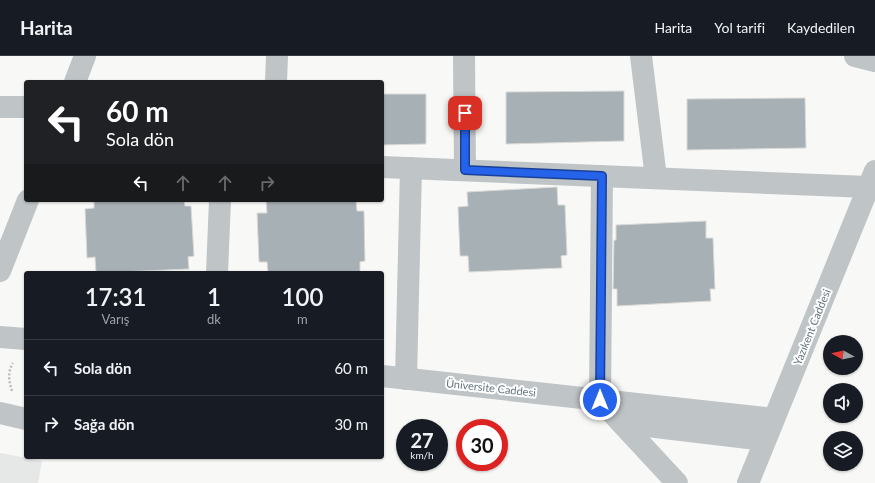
<!DOCTYPE html>
<html lang="tr">
<head>
<meta charset="utf-8">
<style>
	body { margin:0; font-family:Lato,sans-serif; background:#20242c; color:#f1f3f6; height:100vh; display:flex; flex-direction:column; font-size:15px; white-space:nowrap }
	* { box-sizing:border-box; margin:0 }
	p { font-size:13px; color:#9ea1a6 }
	.icon { flex:none; width:22px; height:22px; fill:none; stroke:currentColor; stroke-width:2; stroke-linecap:round; stroke-linejoin:round }
	.map { position:relative; flex:1; overflow:hidden }
	.drawer { position:absolute; left:24px; top:215px; width:360px; height:188px; display:flex; flex-direction:column; background:#171b24; border-radius:4px; box-shadow:0 1px 3px #0004 }
	.drawer>* { flex:none }
	.top-card { position:absolute; left:24px; top:24px; width:360px; height:122px; border-radius:4px; box-shadow:0 1px 3px #0004; background:#202124; color:#fff; overflow:hidden }
	.needle { width:26px; rotate:278deg }
	.fabs { position:absolute; left:823px; top:279px; display:grid; gap:8px }
	.fabs a { display:grid; place-items:center; width:40px; height:40px; border-radius:50%; background:#171b24; box-shadow:0 1px 3px #0004; font-size:20px }
	.speed { position:absolute; left:396px; top:363px; display:flex; gap:8px; font-size:20px; font-weight:700; text-align:center }
	.speed>* { display:grid; place-content:center; width:52px; height:52px; border-radius:50%; background:#171b24; box-shadow:0 1px 3px #0004; line-height:1 }
	.speed small { font-size:10px; font-weight:400 }
	.speed .limit { border:6px solid #d22; background:#fff; color:#111 }
	.pin { position:absolute; display:grid; place-items:center; width:34px; height:34px; color:#fff; margin:-17px; border-radius:8px; box-shadow:0 2px 6px #0006 }
	.me { position:absolute; width:44px; margin:-22px; rotate:0deg; stroke-linejoin:round; filter:drop-shadow(0 0 3px #0008) }
	.turn { display:flex; align-items:center; gap:14px; height:84px; padding:0 16px; font-size:18px }
	.turn .icon { width:52px; height:52px; stroke-width:2.5 }
	.turn b { display:block; font-size:28px; line-height:34px }
	.lanes { display:flex; align-items:center; height:38px; padding:0 16px; background:#0003; justify-content:center; gap:20px; direction:ltr }
	.lanes .off { opacity:.35 }
	.eta { display:flex; justify-content:space-evenly; align-items:center; height:68px; text-align:center }
	.eta b { font-size:24px; font-weight:600; line-height:28px }
	ul { padding:0; list-style:none }
	li { display:flex; align-items:center; gap:12px; height:56px; padding:0 16px; border-top:1px solid #363941 }
	li div { flex:1 }
	li b { display:block; font-size:15px }
	li em { font-style:normal }
	header { display:flex; align-items:center; gap:24px; box-sizing:border-box; height:56px; padding:0 20px; background:#171b24; border-bottom:1px solid #363941 }
	header strong { font-size:19px }
	nav { display:flex; gap:22px; margin-inline-start:auto; font-size:14px }
	.map>svg:first-child { display:block }
</style>
</head>
<body>
<header>
<strong>Harita</strong>
<nav><a>Harita</a><a>Yol tarifi</a><a>Kaydedilen</a></nav>
</header>
<div class="map">
<svg width="875" height="427" viewBox="0 0 875 427">
	<rect width="100%" height="100%" fill="#f8f8f6"/>
	<!-- built -->
	<path fill="#e6e8e7" d="M 0,397 L 42,405 L 38,427 L 0,427 Z"/>
	<!-- building -->
	<g fill="#a7b0b5" stroke="#dadad8">
		<path d="M 624,35 L 624,85 L 506,88 L 506,36 Z"/>
		<path d="M 382,38 L 426,38 L 426,88 L 382,89 Z"/>
		<path d="M 805,42 L 806,92 L 687,94 L 687,43 Z"/>
		<path d="M 557,131 L 558,149 L 565,149 L 567,199 L 561,200 L 562,212 L 469,216 L 468,200 L 460,200 L 458,151 L 468,150 L 467,136 Z"/>
		<path d="M 94,144 L 184,144 L 185,150 L 191,150 L 194,200 L 188,201 L 189,213 L 96,217 L 95,201 L 87,202 L 85,153 L 94,152 Z"/>
		<path d="M 266,144 L 356,144 L 357,155 L 364,155 L 365,205 L 360,206 L 360,217 L 268,217 L 267,206 L 259,206 L 257,157 L 267,157 Z"/>
		<path d="M 706,165 L 706,182 L 713,182 L 715,233 L 710,233 L 711,245 L 617,250 L 617,233 L 613,233 L 614,184 L 616,184 L 616,169 Z"/>
	</g>
	<g fill="none" stroke-linecap="round" stroke-linejoin="round">
		<!-- path -->
		<path stroke="#babdbf" stroke-width="2.5" stroke-dasharray="2 2" stroke-linecap="butt" d="M 12,335 C 9,325 7,317 13,307"/>
		<!-- minor -->
		<g stroke="#bfc4c7" stroke-width="22">
			<path d="M 464,0 L 465,114"/>
			<path d="M 641,0 L 656,122"/>
			<path d="M 855,0 L 875,5"/>
			<path d="M 75,26 L 85,0"/>
			<path d="M 276,26 L 277,0"/>
			<path d="M 0,51 L 26,51"/>
			<path d="M 382,111 L 868,131"/>
			<path d="M 602,120 L 600,344 L 677,427"/>
			<path d="M 0,215 L 28,144"/>
			<path d="M 217,217 L 220,144"/>
			<path d="M 0,281 L 26,283"/>
			<path d="M 382,320 L 774,363"/>
			<path d="M 406,323 L 411,112"/>
			<path d="M 0,357 L 26,363"/>
			<path d="M 622,367 L 765,384"/>
		</g>
		<!-- tertiary -->
		<path stroke="#bfc4c7" stroke-width="22" d="M 748,427 L 875,115"/>
	</g>
	<g fill="none" stroke-linecap="round" stroke-linejoin="round">
		<defs>
			<path id="route" d="M 465,57 L 465,114 L 602,120 L 600,344"/>
		</defs>
		<!-- route casing -->
		<use href="#route" stroke="#184099" stroke-width="10"/>
		<!-- route -->
		<use href="#route" stroke="#2563eb" stroke-width="7"/>
	</g>
	<g text-anchor="middle" stroke-width="4" stroke-linejoin="round" paint-order="stroke">
		<!-- street labels -->
		<g font-size="11" fill="#65767f" stroke="#fff">
			<text transform="translate(812 271) rotate(-68)" y="4">Yazıkent Caddesi</text>
			<text transform="translate(491 332) rotate(6)" y="4">Üniversite Caddesi</text>
		</g>
	</g>
</svg>
<div class="fabs">
<a><svg class="needle" viewBox="-14 -14 28 28"><path d="M0-13l5 13h-10z" fill="#e53935"/><path d="M0 13l5-13h-10z" fill="#9ea1a6"/></svg></a>
<a><svg class="icon" aria-label="sound" viewBox="0 0 24 24"><path d="M4 9h4l5-4v14l-5-4H4zM17 9q2 3 0 6"/></svg></a>
<a><svg class="icon" aria-label="layers" viewBox="0 0 24 24"><path d="M12 4l9 5-9 5-9-5zM3 14l9 5 9-5"/></svg></a>
</div>
<div class="speed"><div>27<small>km/h</small></div><div class="limit">30</div></div>
<div class="pin" style="left:465px;top:57px;background:#d93025"><svg class="icon" aria-label="arrive" viewBox="0 0 24 24"><path d="M6 21V4h12l-3 4 3 4H6"/></svg></div>
<svg class="me" style="left:600px;top:344px" viewBox="-20 -20 40 40"><circle r="17" fill="#2563eb" stroke="#fff" stroke-width="3"/><path d="M0-11L8 9 0 5-8 9z" fill="#fff"/></svg>
<div class="top-card">
<div class="turn"><svg class="icon" aria-label="left" viewBox="0 0 24 24"><path d="M17 20v-9H6M10 6l-5 5 5 5"/></svg><div><b>60 m</b>Sola dön</div></div>
<div class="lanes"><svg class="icon" aria-label="left" viewBox="0 0 24 24"><path d="M17 20v-9H6M10 6l-5 5 5 5"/></svg><svg class="icon off" aria-label="ahead" viewBox="0 0 24 24"><path d="M12 20V5M6 11l6-6 6 6"/></svg><svg class="icon off" aria-label="ahead" viewBox="0 0 24 24"><path d="M12 20V5M6 11l6-6 6 6"/></svg><svg class="icon off" aria-label="right" viewBox="0 0 24 24"><path d="M7 20v-9h11M14 6l5 5-5 5"/></svg></div>
</div>
<section class="drawer">
<div class="eta">
<div><b>17:31</b><p>Varış</p></div>
<div><b>1</b><p>dk</p></div>
<div><b>100</b><p>m</p></div>
</div>
<ul>
<li><svg class="icon" aria-label="left" viewBox="0 0 24 24"><path d="M17 20v-9H6M10 6l-5 5 5 5"/></svg><div><b>Sola dön</b></div><em>60 m</em></li>
<li><svg class="icon" aria-label="right" viewBox="0 0 24 24"><path d="M7 20v-9h11M14 6l5 5-5 5"/></svg><div><b>Sağa dön</b></div><em>30 m</em></li>
</ul>
</section>
</div>
</body>
</html>
